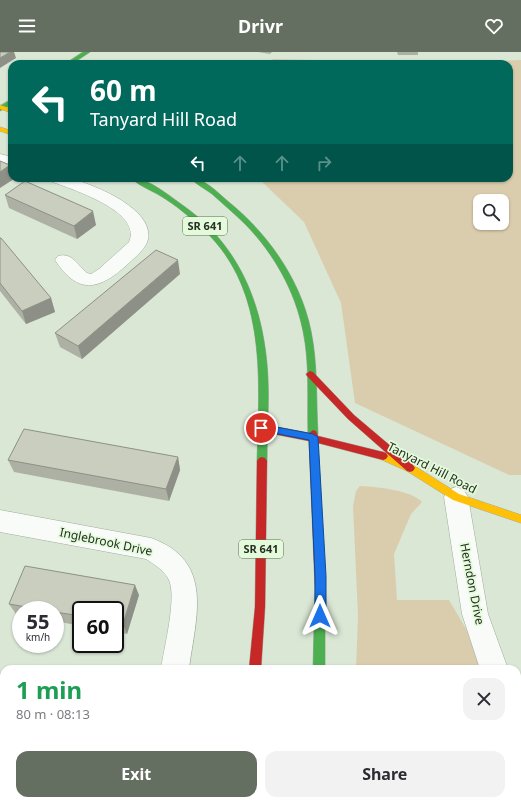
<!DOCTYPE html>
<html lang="en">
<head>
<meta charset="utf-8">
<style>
	body { margin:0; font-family:"Noto Sans",sans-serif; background:#f2f2f3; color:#2b2b33; height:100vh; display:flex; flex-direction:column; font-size:15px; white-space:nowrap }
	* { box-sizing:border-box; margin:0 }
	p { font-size:13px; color:#7c7c81 }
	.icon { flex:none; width:22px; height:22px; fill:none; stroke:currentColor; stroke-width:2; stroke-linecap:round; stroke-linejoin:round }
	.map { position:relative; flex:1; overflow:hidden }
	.sheet { position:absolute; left:0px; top:613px; width:521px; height:140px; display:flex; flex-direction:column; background:#fff; border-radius:12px 12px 0 0; box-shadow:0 1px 3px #0004 }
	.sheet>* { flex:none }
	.top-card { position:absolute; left:8px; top:8px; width:505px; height:122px; border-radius:12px; box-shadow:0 1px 3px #0004; background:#00695c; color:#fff; overflow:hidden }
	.tools { position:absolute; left:473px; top:142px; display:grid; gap:8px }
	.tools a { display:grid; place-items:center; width:36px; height:36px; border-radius:8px; background:#fff; box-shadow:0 1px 3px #0004; font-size:20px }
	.speed { position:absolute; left:12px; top:549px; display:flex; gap:8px; font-size:20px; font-weight:700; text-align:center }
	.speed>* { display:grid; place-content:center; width:52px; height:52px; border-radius:50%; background:#fff; box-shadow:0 1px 3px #0004; line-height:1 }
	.speed small { font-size:10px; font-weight:400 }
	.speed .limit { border:2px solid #111; border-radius:6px; background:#fff; color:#111 }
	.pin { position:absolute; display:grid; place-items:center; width:34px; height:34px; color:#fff; margin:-17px; border:2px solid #fff; border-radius:50%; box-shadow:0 1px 4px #0007 }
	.me { position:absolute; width:44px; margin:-22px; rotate:0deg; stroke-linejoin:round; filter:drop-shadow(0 0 3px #0008) }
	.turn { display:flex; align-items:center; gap:14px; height:84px; padding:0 16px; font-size:18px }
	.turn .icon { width:52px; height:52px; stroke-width:2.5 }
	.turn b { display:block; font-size:28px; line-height:34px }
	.lanes { display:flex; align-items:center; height:38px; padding:0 16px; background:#0003; justify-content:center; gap:20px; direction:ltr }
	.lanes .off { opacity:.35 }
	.round { display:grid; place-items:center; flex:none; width:42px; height:42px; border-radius:12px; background:#f2f2f3 }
	.head { display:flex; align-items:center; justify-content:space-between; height:68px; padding:0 16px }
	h1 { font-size:24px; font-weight:700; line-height:30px; color:#1e9e55 }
	.button { display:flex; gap:8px; margin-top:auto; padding:8px 16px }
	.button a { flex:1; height:46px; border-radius:12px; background:#656f61; color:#fff; font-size:16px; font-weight:700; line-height:46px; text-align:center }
	.button a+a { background:#f2f2f3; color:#2b2b33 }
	header { display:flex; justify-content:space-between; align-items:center; height:52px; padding:0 16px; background:#656f61; color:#fff; font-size:18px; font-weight:700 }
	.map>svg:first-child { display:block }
</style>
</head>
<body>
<header><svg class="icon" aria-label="menu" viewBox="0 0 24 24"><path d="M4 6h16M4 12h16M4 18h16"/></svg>Drivr<svg class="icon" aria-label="heart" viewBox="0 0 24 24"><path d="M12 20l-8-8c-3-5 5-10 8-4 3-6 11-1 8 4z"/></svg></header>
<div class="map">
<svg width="521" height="753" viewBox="0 0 521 753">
	<rect width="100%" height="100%" fill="#dae7d5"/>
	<!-- green -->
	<g fill="#dacdad" fill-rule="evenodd">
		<path d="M 272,7 L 453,11 L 521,8 L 521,423 L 509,423 L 355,351 L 341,251 L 304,170 L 258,126 L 509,126 L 509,12 L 278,12 ZM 480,149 L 502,149 L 502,171 L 480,171 Z"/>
		<path d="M 360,434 C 377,435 411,438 422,450 L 411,462 L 394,502 L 397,548 L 449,548 L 476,594 L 484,617 L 356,617 L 358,564 L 353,454 L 356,439 Z"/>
		<path d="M 517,735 L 521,753 L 347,753 L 347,749 L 517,749 Z"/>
	</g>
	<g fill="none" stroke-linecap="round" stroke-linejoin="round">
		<defs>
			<g id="street">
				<path d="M 0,102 L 12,105 L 12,115 L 0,112 Z"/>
				<path d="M 48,126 C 56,126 65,125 72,127 C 95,133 154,157 148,187 C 146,197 135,205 129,211 C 101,237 79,245 55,208 L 58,204 C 72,200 77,213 87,221 L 91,222 L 99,217 L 129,190 C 143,159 71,137 50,129 Z"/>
				<path d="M 456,435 L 464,438 L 468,445 L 488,562 L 508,617 L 480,617 L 462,562 L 444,445 L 448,438 Z"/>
				<path d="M 0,458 L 151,486 C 215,509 196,565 189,617 L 161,617 C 164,596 177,546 169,528 C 165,519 154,512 146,507 L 0,480 Z"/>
				<path d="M 517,671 L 521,673 L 521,713 L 517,711 Z"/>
				<path d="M 134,749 L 164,749 L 164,753 L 132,753 Z"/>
			</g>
			<g id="fast">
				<path d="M 83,0 L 90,0 L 72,12 L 65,12 Z"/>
				<path d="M 12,47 L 12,52 L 0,59 L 0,54 Z"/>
				<path d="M 131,126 C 148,126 167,142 181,152 C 236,190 261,246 267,312 C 270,344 267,377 267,409 L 265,412 L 259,412 L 257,409 C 259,330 268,239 205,179 C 191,166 176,153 159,143 C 150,138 138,133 131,126 Z"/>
				<path d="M 190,126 C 205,126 219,142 230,151 C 269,183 301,229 311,279 C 318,313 316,348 318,382 L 316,385 L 310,385 L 308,382 C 307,348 310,312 303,279 C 295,239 274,202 246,173 C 235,162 223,152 212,142 C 205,137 196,132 190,126 Z"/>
				<path d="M 320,532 L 324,534 L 325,537 L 325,617 L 313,617 L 315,537 L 316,534 Z"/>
				<rect x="305" y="749" width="12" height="4"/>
			</g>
			<g id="slow">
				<path d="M 0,53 L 12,57 L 12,61 L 0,57 Z"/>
				<path d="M 0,75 L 12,79 L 12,83 L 0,79 Z"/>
				<path d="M 383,400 L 413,413 L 459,442 L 521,463 L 521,471 L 453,448 L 407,419 L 380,407 L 378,404 L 380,401 Z"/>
				<path d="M 232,749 L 244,749 L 243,753 L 231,753 Z"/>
			</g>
			<g id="jam">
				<path d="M 310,319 L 313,320 L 354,363 L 413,413 L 415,416 L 413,419 L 410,420 L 407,419 L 348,367 L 307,324 L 306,322 Z"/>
				<path d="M 261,372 L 309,381 L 313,378 L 316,379 L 318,384 L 383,400 L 386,401 L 388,404 L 386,407 L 383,408 L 318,391 L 325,537 L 324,540 L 320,542 L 316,540 L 315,537 L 309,389 L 258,379 L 257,376 L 258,373 Z"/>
				<path d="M 262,405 L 265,406 L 267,409 L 265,555 L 261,617 L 249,617 L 255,555 L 257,409 L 259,406 Z"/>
			</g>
		</defs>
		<!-- street casing -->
		<use href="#street" stroke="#a1ab9d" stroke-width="1"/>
		<!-- fast casing -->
		<use href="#fast" stroke="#a1ab9d" stroke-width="1"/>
		<!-- slow casing -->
		<use href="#slow" stroke="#a1ab9d" stroke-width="1"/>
		<!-- jam casing -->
		<use href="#jam" stroke="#a1ab9d" stroke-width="1"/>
		<!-- street -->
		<use href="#street" fill="#f9fbf9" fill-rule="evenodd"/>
		<!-- fast -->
		<use href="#fast" fill="#4caf50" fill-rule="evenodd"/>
		<!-- slow -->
		<use href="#slow" fill="#ffc107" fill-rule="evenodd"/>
		<!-- jam -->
		<use href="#jam" fill="#c62828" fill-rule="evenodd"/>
	</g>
	<!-- wall -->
	<g fill="#adb1a4">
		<path d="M 258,0 L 272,0 L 270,2 Z"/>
		<path d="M 397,0 L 418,0 L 418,3 L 398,3 Z"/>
		<path d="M 5,143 L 96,173 L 77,187 L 9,156 Z"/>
		<path d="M 0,186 L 51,246 L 55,260 L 26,272 L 0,239 Z"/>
		<path d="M 180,222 L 82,307 L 60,295 L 55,281 Z"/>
		<path d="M 178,405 L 180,418 L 169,449 L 14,420 L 8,408 Z"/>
		<path d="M 139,543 L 127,582 L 115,580 L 115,558 L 81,558 L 81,574 L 55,569 L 55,558 L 21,558 L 21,563 L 16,562 L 9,552 Z"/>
	</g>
	<!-- shaded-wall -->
	<g fill="#8d9086">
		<path d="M 10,0 L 14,0 L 16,6 L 0,16 L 0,6 Z"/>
		<path d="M 10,113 L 12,121 L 12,126 L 14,126 L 14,127 L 0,136 L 0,120 Z"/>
		<path d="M 93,159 L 96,173 L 77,187 L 74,174 Z"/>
		<path d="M 178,208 L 180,222 L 82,307 L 78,294 Z"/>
		<path d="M 51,246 L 55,260 L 26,272 L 22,259 Z"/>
		<path d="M 178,405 L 180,418 L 169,449 L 166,437 Z"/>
		<path d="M 135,533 L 139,543 L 127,582 L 123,572 Z"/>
		<path d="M 68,749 L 78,749 L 77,753 L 67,753 Z"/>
	</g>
	<!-- building -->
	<g fill="#c9cebf" stroke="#8d9086">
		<path d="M 0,0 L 10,0 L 0,6 Z"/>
		<path d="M 0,109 L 10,113 L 0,120 Z"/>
		<path d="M 25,129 L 93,159 L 74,174 L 5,143 Z"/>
		<path d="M 0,186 L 1,186 L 51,246 L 22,259 L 0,231 Z"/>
		<path d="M 156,198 L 178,208 L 78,294 L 55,281 Z"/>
		<path d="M 24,377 L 178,405 L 166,437 L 8,408 Z"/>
		<path d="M 25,514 L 135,533 L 123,572 L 115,570 L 115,558 L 81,558 L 81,564 L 55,560 L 55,558 L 44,558 L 9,552 Z"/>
		<path d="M 14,749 L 68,749 L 67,753 L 13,753 Z"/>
	</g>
	<!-- route -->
	<path fill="#1a73e8" stroke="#114b97" d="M 261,372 L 313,382 L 318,385 L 326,524 L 326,564 L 324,568 L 320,569 L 316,568 L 315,564 L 315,524 L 309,388 L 258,378 L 257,376 Z"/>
	<g text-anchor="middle" stroke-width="3.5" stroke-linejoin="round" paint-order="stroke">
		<!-- shield labels -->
		<g fill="#e3fbdb" stroke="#5f6c5a" stroke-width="1">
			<rect x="183" y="165" width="44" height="18" rx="3"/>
			<rect x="239" y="488" width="44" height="18" rx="3"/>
		</g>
		<g font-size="11" font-weight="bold" fill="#262f23">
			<text x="205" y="178">SR 641</text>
			<text x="261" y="501">SR 641</text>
		</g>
		<!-- street labels -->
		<g font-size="12" fill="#262f23" stroke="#e3fbdb">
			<text transform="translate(432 416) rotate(27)" y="4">Tanyard Hill Road</text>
			<text transform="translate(106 490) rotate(12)" y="4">Inglebrook Drive</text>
			<text transform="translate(472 532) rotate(79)" y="4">Herndon Drive</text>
		</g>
	</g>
</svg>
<div class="tools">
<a><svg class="icon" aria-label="search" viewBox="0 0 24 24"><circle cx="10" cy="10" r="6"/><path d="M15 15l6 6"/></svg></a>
</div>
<div class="speed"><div>55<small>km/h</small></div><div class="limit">60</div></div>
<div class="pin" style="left:261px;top:376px;background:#d93025"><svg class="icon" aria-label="arrive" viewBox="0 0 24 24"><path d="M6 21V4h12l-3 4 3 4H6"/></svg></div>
<svg class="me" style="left:320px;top:564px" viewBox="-20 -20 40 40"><path d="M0-17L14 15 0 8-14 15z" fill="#1a73e8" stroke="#fff" stroke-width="4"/></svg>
<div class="top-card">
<div class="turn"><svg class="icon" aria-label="left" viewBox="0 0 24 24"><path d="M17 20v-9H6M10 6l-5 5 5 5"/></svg><div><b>60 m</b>Tanyard Hill Road</div></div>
<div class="lanes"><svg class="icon" aria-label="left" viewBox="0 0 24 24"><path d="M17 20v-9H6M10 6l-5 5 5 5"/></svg><svg class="icon off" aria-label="ahead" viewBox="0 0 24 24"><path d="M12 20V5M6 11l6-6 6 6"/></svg><svg class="icon off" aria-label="ahead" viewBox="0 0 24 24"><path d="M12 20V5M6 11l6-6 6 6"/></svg><svg class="icon off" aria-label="right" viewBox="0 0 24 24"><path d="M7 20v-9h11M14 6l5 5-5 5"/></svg></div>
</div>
<section class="sheet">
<div class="head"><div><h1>1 min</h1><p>80 m · 08:13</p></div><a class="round"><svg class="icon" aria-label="close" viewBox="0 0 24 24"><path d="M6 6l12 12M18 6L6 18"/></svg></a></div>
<div class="button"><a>Exit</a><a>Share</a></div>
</section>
</div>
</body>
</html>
